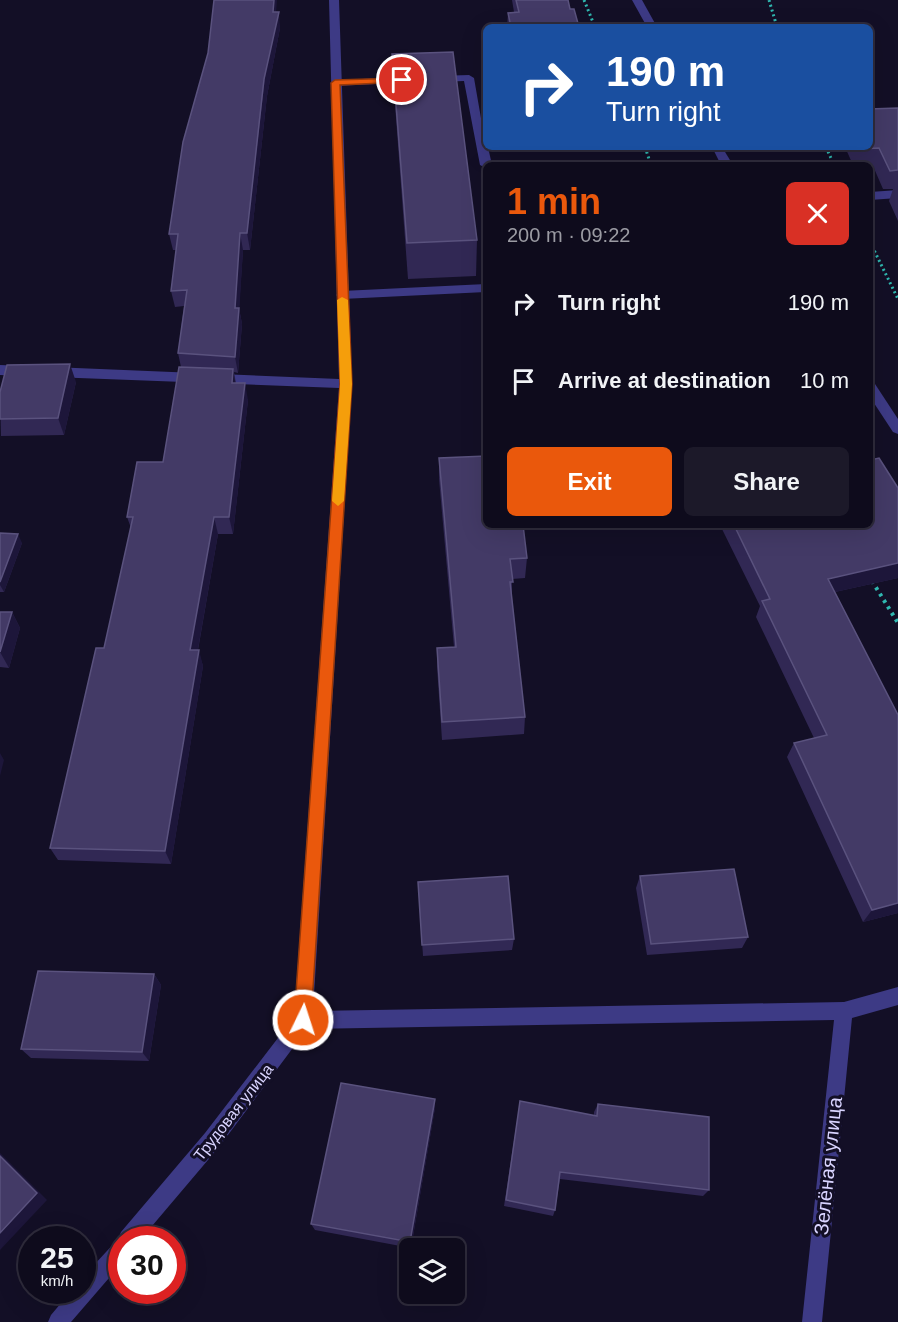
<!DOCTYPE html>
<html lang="en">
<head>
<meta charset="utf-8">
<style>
	body { margin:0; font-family:Helvetica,sans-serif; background:#1c1929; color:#f1f3f6; height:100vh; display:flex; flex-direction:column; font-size:22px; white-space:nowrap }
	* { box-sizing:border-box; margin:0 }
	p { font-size:20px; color:#9b9ba3 }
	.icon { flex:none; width:33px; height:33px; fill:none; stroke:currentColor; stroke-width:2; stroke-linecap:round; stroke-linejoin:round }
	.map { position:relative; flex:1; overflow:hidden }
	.side { position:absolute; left:483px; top:162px; width:390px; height:366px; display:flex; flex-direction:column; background:#0e0b1c; border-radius:9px; box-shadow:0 6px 24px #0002,0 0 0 2px #2e2b3b }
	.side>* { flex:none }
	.banner { position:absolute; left:483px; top:24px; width:390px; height:126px; border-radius:9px; box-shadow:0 6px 24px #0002,0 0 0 2px #2e2b3b; background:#1a4fa0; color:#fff; overflow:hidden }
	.controls { position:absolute; left:399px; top:1238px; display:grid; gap:12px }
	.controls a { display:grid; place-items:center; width:66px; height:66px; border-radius:9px; background:#0e0b1c; box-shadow:0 6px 24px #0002,0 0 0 2px #2e2b3b; font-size:30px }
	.speed { position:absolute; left:18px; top:1226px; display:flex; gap:12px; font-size:30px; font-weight:700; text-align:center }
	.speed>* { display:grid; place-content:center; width:78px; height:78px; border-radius:50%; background:#0e0b1c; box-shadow:0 6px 24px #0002,0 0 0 2px #2e2b3b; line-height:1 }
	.speed small { font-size:15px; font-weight:400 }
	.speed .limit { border:9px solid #d22; background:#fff; color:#111 }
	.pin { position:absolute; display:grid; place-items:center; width:51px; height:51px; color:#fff; margin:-26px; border:3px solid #fff; border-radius:50%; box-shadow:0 2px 6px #0007 }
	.me { position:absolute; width:66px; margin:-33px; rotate:4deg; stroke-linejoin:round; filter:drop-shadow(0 0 4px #0008) }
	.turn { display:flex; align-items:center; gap:21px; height:126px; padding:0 24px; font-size:27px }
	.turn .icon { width:78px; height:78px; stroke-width:2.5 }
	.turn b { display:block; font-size:42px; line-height:51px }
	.round { display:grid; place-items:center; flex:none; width:63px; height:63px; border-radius:9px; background:#1c1929 }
	.overview { display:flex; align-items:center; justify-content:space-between; height:102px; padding:0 24px }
	h1 { font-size:36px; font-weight:700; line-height:45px; color:#ea580c }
	.button { display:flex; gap:12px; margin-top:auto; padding:12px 24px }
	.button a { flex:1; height:69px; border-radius:9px; background:#ea580c; color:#fff; font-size:24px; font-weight:700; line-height:69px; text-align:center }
	.button a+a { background:#1c1929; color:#f1f3f6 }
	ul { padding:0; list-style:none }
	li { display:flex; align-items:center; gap:18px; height:78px; padding:0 24px }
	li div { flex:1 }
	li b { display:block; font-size:22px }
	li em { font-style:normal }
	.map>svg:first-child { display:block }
</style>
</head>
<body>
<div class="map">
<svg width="898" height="1322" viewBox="0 0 898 1322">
	<rect width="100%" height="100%" fill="#130f26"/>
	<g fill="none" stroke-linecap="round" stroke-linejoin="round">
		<!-- path-far1 -->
		<g stroke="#2fb8b0" stroke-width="3" stroke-dasharray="2 3" stroke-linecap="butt">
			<path d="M 584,0 L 595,27"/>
			<path d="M 769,0 L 777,27"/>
			<path d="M 645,147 L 651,165"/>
			<path d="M 826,147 L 834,165"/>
			<path d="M 870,242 L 898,299"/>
		</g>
		<!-- path -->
		<path stroke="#2fb8b0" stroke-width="4" stroke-dasharray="3 4.5" stroke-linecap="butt" d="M 872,581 L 898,623"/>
		<!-- service -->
		<g fill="#3d3a85" fill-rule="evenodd">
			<path d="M 469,75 L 474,78 L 486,147 L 488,147 L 492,165 L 486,165 L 486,168 L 480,165 L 464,81 L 438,82 L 433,79 L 438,76 Z"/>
			<path d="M 414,77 L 419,80 L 418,82 L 335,86 L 330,83 L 335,80 Z"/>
			<path d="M 486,284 L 486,292 L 342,299 L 336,295 L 342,291 Z"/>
		</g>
		<!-- minor -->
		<g fill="#3d3a85" fill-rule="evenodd">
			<path d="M 329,0 L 339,0 L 352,384 L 313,1011 L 844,1002 L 898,987 L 898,1005 L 852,1018 L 822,1322 L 802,1322 L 834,1020 L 307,1029 L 219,1147 L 141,1239 L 122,1239 L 122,1263 L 71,1322 L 48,1322 L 51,1315 L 72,1290 L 82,1290 L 82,1278 L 118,1239 L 121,1232 L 205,1133 L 294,1017 L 339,388 L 52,377 L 46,372 L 52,367 L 339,379 Z"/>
			<path d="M 898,190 L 898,198 L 870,200 L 870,192 Z"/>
			<path d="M 0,365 L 25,366 L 31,371 L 25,376 L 0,375 Z"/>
		</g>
		<!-- tertiary -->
		<g fill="#3d3a85" fill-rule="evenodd">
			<path d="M 632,0 L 642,0 L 657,27 L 647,27 Z"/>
			<path d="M 712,147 L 722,147 L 733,165 L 721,165 Z"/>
			<path d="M 870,382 L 875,384 L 898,419 L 898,434 L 893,432 L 870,397 Z"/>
		</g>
	</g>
	<!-- wall -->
	<g fill="#312854">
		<path d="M 512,0 L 568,0 L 570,9 L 579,27 L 507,27 L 508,13 L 514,12 Z"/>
		<path d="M 277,12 L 280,28 L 267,96 L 250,250 L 243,250 L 239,308 L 242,324 L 238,373 L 234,372 L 236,383 L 248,400 L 233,534 L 218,534 L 198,650 L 203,666 L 171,864 L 58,860 L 50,848 L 104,648 L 131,528 L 127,517 L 163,462 L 181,367 L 178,353 L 184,306 L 175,307 L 171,291 L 176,250 L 173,250 L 169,234 L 208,53 Z"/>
		<path d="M 392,54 L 477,240 L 476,276 L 408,279 L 394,91 Z"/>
		<path d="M 898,108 L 898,221 L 889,201 L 893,189 L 883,189 L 873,166 L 870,167 L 870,165 L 853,165 L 845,147 L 870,147 Z"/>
		<path d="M 76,382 L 64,435 L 1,436 L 0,392 Z"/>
		<path d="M 439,458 L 527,558 L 525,578 L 512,579 L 512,598 L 525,717 L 524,734 L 442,740 L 437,667 L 437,648 L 454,647 L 439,479 Z"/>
		<path d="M 720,525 L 870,525 L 898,578 L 835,592 L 898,715 L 898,913 L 863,922 L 787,757 L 794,743 L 814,738 L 756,617 L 760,606 Z"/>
		<path d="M 0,533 L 22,543 L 4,592 L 0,592 Z"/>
		<path d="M 0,612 L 12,612 L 20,628 L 9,668 L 0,667 Z"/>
		<path d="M 640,876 L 748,937 L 742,948 L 647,955 L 636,888 Z"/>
		<path d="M 418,882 L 514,939 L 512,950 L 423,956 Z"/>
		<path d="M 154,974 L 161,985 L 149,1061 L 31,1058 L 21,1049 Z"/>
		<path d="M 520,1101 L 594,1116 L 594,1112 L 598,1104 L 709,1190 L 703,1196 L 560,1179 L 555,1210 L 553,1216 L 504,1206 Z"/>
		<path d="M 435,1108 L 411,1248 L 315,1230 L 311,1224 Z"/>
	</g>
	<!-- shaded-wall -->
	<g fill="#1d163a">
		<path d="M 274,0 L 277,0 L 275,27 L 279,12 L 280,28 L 267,96 L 250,250 L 247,233 Z"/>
		<path d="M 240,233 L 243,250 L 239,316 L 239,308 L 242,324 L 238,373 L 235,357 L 235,308 Z"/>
		<path d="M 70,364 L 76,382 L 64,435 L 58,418 Z"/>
		<path d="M 233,369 L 236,386 L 232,383 Z"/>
		<path d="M 245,383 L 248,400 L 233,534 L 229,517 Z"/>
		<path d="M 214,517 L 218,534 L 195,666 L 190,650 Z"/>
		<path d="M 18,534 L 22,543 L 4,592 L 0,585 L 0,582 Z"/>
		<path d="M 898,563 L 898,578 L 821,595 L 828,579 Z"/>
		<path d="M 12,612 L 20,628 L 9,668 L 0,652 Z"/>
		<path d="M 199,650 L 203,666 L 171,864 L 165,851 Z"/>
		<path d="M 0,753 L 4,760 L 0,776 Z"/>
		<path d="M 898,903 L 898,913 L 863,922 L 872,910 Z"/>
		<path d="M 154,974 L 161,985 L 149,1061 L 142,1052 Z"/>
		<path d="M 435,1099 L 435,1108 L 411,1248 L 410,1242 Z"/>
		<path d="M 0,1153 L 47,1200 L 0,1250 Z"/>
	</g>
	<!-- building -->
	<g fill="#433a66" stroke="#5a527e" stroke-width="1.5">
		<path d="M 214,0 L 274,0 L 273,12 L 279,12 L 264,79 L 247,233 L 240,233 L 235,308 L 239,308 L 235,357 L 178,353 L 187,290 L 171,291 L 178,234 L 169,234 L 183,142 L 208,53 Z"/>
		<path d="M 516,0 L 568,0 L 570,9 L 574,9 L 579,27 L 511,27 L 508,13 L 519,12 Z"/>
		<path d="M 453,52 L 477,240 L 407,243 L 392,54 Z"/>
		<path d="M 898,108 L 898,170 L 890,171 L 879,148 L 860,149 L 859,147 L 870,147 L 870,109 Z"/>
		<path d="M 70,364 L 58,418 L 0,419 L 0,392 L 7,365 Z"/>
		<path d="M 179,367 L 233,369 L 232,383 L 245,383 L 229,517 L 214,517 L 190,650 L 199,650 L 165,851 L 50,848 L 96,648 L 104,648 L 133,517 L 127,517 L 137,462 L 163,462 Z"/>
		<path d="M 486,456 L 486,525 L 523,525 L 527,558 L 510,559 L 513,582 L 510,582 L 525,717 L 442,722 L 437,648 L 456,647 L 439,458 Z"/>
		<path d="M 879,458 L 898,488 L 898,563 L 828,579 L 898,715 L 898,903 L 872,910 L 794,743 L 827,735 L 762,601 L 770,599 L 734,525 L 870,525 L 870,460 Z"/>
		<path d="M 0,533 L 18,534 L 0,582 Z"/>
		<path d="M 0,612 L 12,612 L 0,652 Z"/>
		<path d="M 734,869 L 748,937 L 651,944 L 640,876 Z"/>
		<path d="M 508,876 L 514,939 L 422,945 L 418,882 Z"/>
		<path d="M 38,971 L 154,974 L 142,1052 L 21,1049 Z"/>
		<path d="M 341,1083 L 435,1099 L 410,1242 L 311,1224 Z"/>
		<path d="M 520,1101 L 597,1116 L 598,1104 L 709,1117 L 709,1190 L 560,1172 L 555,1210 L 506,1200 Z"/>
		<path d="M 0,1156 L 37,1193 L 0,1233 Z"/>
	</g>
	<!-- route -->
	<path fill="#ea580c" stroke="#983908" stroke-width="1.5" d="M 402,78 L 407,80 L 405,82 L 340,85 L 352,384 L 311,1020 L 308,1026 L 303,1028 L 297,1026 L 294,1020 L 340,384 L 331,83 L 335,80 Z"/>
	<!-- slow -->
	<path fill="#f59e0b" d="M 342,297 L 348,300 L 352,384 L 344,501 L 338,506 L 332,501 L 340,384 L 337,300 Z"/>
	<g text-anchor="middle" stroke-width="6" stroke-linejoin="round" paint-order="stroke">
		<!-- street labels -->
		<g font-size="16" fill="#d9d4ff" stroke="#130f26">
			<text transform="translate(233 1112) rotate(-52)" y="6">Трудовая улица</text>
		</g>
		<!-- near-street labels -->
		<g font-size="20" fill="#d9d4ff" stroke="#130f26">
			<text transform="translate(828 1166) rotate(-84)" y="7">Зелёная улица</text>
		</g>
	</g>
</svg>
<div class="controls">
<a><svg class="icon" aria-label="layers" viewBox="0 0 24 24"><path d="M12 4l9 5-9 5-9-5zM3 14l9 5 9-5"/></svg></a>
</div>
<div class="speed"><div>25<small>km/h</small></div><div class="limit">30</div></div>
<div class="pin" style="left:402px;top:80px;background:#d93025"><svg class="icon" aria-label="arrive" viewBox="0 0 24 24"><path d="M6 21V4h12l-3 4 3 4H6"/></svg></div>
<svg class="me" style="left:303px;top:1020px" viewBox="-20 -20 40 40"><circle r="17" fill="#ea580c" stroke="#fff" stroke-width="3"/><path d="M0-11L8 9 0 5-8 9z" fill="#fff"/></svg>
<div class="banner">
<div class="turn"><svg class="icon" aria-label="right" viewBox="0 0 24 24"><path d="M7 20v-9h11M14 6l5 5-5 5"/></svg><div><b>190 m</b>Turn right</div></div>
</div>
<section class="side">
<div class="overview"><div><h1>1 min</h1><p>200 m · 09:22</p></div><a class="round" style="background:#d93025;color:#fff"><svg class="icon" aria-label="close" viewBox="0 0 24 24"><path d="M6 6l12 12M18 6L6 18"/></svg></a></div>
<ul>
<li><svg class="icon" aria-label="right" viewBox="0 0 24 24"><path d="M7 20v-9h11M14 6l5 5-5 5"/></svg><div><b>Turn right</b></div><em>190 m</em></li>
<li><svg class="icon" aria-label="arrive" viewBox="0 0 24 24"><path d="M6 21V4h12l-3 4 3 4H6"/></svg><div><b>Arrive at destination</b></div><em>10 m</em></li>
</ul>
<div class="button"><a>Exit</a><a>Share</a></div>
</section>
</div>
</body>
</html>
